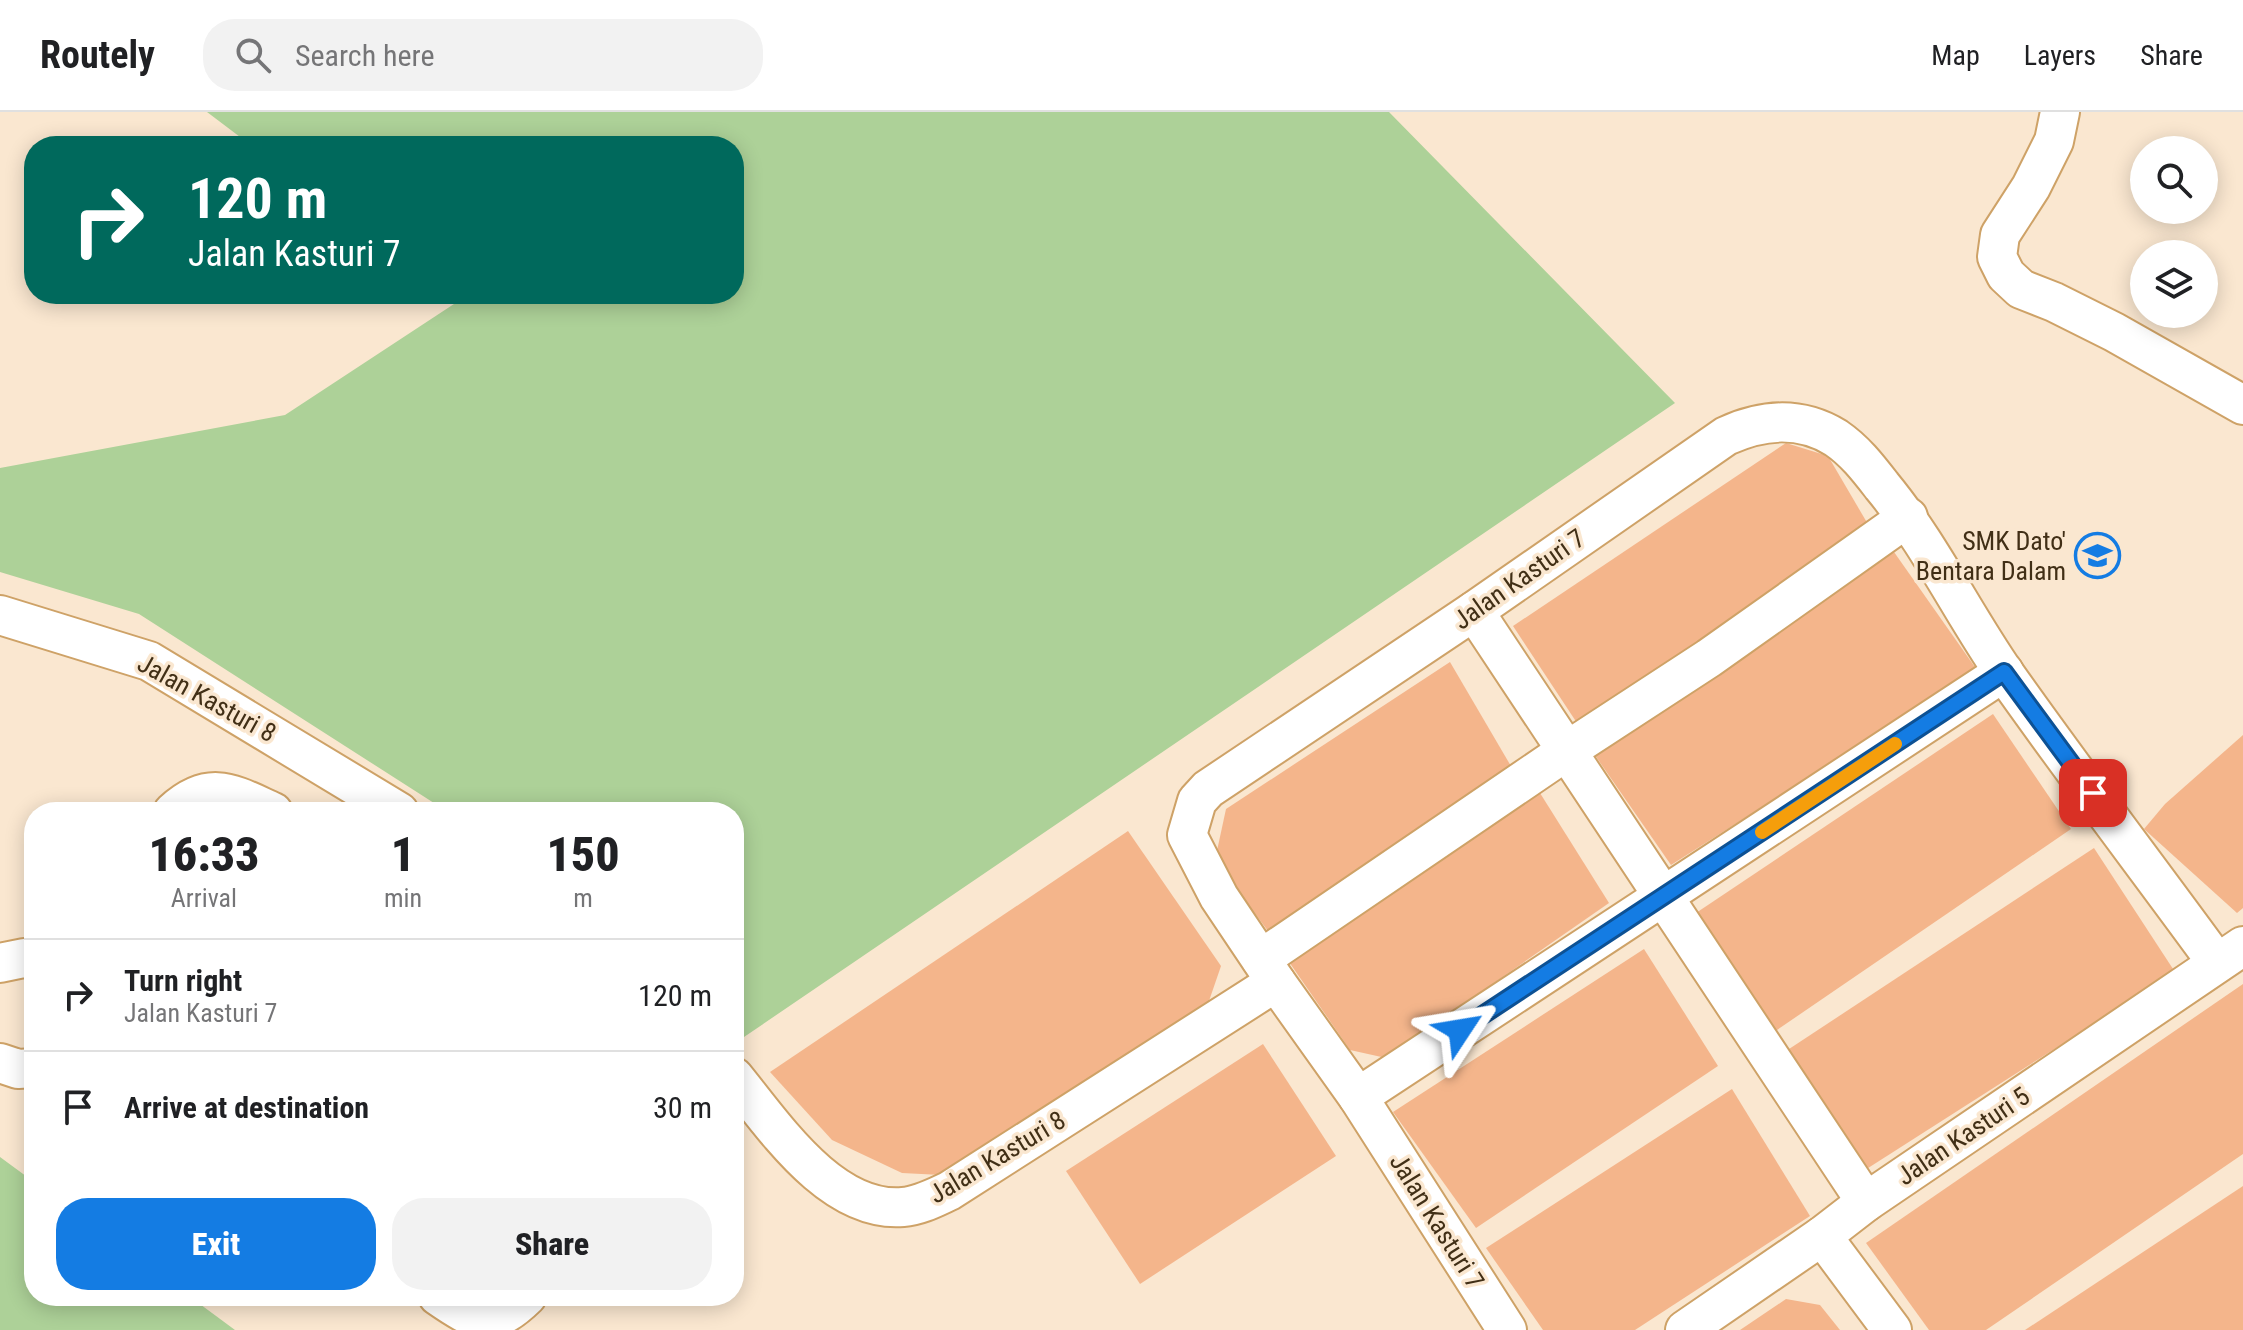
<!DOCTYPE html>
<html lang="en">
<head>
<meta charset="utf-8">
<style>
	body { margin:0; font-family:"Roboto Condensed",sans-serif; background:#f2f2f2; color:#202124; height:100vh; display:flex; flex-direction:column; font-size:30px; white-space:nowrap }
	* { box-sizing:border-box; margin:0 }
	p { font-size:26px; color:#757577 }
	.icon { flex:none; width:44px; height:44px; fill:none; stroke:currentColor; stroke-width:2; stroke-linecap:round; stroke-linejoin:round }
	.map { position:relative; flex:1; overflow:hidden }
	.sheet { position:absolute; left:24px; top:690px; width:720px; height:504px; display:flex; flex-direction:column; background:#fff; border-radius:32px; box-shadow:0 4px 20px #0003 }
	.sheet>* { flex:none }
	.top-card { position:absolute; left:24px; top:24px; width:720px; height:168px; border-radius:32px; box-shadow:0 4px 20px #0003; background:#00695c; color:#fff; overflow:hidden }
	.fabs { position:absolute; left:2130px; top:24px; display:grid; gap:16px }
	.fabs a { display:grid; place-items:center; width:88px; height:88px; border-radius:50%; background:#fff; box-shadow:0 4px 20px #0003; font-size:40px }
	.pin { position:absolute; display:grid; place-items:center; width:68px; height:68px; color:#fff; margin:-34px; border-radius:16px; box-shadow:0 4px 12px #0006 }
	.me { position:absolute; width:88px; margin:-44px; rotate:57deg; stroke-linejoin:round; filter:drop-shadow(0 0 6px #0008) }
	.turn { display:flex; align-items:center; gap:28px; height:168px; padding:0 32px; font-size:36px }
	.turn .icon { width:104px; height:104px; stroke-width:2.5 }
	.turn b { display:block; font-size:56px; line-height:68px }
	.eta { display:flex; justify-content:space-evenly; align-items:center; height:136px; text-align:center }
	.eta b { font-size:48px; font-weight:800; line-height:56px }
	.button { display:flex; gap:16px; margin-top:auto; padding:16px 32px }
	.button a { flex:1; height:92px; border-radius:32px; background:#147ce3; color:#fff; font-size:32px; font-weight:800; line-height:92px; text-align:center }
	.button a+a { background:#f2f2f2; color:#202124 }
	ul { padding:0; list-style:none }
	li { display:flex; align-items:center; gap:24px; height:112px; padding:0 32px; border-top:2px solid #e0e0e0 }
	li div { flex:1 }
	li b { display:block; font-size:30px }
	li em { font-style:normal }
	header { display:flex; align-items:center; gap:48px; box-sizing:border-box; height:112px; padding:0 40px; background:#fff; border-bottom:2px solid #e0e0e0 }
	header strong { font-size:38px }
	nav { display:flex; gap:44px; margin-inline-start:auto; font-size:28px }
	.search { width:560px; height:72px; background:#f2f2f2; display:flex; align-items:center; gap:20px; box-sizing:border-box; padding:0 28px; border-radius:32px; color:#757577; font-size:30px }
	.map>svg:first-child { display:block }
</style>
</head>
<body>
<header>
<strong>Routely</strong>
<div class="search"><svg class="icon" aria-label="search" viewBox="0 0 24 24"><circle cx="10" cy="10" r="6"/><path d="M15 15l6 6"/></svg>Search here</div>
<nav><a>Map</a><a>Layers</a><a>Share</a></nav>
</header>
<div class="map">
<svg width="2243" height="1218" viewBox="0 0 2243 1218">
	<rect width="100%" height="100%" fill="#fae7d0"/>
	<!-- green -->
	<g fill="#add198">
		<path d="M 207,0 L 1389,0 L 1675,291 L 744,925 L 734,915 L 734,700 L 448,700 L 139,502 L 0,460 L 0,356 L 285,303 L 457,190 L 447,182 L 734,182 L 734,34 L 252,34 Z"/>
		<path d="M 0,1045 L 34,1070 L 34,1184 L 189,1184 L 235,1218 L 0,1218 Z"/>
	</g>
	<!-- building -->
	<g fill="#f4b58b">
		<path d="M 1786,331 L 1828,344 L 1869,414 L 1577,611 L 1513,514 Z"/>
		<path d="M 1894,440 L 1977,558 L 1671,753 L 1592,639 Z"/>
		<path d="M 1450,550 L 1515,661 L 1268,819 L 1215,748 L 1226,697 Z"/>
		<path d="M 1993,602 L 2071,717 L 1774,920 L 1693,803 Z"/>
		<path d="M 2243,623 L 2243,796 L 2237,801 L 2144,717 L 2165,692 Z"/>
		<path d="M 1540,681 L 1609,791 L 1386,946 L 1350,938 L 1287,847 Z"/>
		<path d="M 1128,719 L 1221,854 L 1209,889 L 941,1063 L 902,1061 L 832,1028 L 770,960 Z"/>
		<path d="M 2094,736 L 2175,860 L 1865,1058 L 1783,941 Z"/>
		<path d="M 1644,837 L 1718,954 L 1476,1116 L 1393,1000 Z"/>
		<path d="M 2243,872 L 2243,1042 L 1986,1218 L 1929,1218 L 1866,1131 Z"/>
		<path d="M 1263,932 L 1336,1044 L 1140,1172 L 1066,1059 Z"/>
		<path d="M 1732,977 L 1810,1104 L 1635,1218 L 1543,1218 L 1486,1136 Z"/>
		<path d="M 2243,1074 L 2243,1218 L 2025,1218 Z"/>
		<path d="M 1786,1187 L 1820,1193 L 1840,1218 L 1740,1218 Z"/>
	</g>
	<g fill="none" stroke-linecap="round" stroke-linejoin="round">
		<defs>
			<g id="minor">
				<path d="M 2060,0 L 2054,29 L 2031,75 L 2000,123 L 1997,145 L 2006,163 L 2021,177 L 2054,190 L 2114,220 L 2243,293"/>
				<path d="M 1474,499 L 1866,1090"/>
				<path d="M 0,503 L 149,549 L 399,700"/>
				<path d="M 173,700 C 210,666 233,682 273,700"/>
				<path d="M 1261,847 L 1565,640 L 1709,546 L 1908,405"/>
				<path d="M 0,851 L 24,846 L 34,848"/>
				<path d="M 0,951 L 18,957 L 34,956"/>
				<path d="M 734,965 C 774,1014 831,1101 903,1095 C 919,1094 934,1086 949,1079 L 1276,870"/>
				<path d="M 1358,985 L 2004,560"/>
				<path d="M 1822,1124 L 1892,1218"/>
				<path d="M 438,1184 C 477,1211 492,1218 527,1184"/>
				<path d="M 1507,1218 L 1358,985 L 1276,870 L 1219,785 L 1187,723 L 1197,689 L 1208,677 L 1474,499 L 1726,324 C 1763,307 1800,304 1836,326 C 1855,339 1868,356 1882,374 C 1930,432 1962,500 2005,562 C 2074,660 2147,755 2217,851"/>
				<path d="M 1685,1218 L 1822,1124 L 1866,1090 L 2243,834"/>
			</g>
		</defs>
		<!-- minor casing -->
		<use href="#minor" stroke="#cea267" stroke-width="42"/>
		<!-- minor -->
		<use href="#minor" stroke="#fff" stroke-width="38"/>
	</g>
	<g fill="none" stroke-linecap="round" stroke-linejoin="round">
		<defs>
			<path id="route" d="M 1460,918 L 2004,560 L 2093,681"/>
		</defs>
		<!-- route casing -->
		<use href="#route" stroke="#0d5194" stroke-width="20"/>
		<!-- route -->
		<use href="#route" stroke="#147ce3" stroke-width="14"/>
		<!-- slow -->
		<path stroke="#f59e0b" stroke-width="14" d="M 1762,720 L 1895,632"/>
	</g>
	<!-- icons -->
	<defs>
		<symbol id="school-ring" viewBox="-11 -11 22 22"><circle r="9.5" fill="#fae7d0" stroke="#147ce3" stroke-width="1.5"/><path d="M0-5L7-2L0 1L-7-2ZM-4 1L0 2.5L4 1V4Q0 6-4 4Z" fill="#147ce3"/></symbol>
	</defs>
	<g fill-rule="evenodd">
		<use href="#school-ring" x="2072" y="418" width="51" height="51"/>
	</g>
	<g text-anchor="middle" stroke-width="7" stroke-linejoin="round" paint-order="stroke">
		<!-- poi labels -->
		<g font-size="26" fill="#412f16" stroke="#fae7d0" text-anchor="end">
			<text x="2066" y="438">SMK Dato'<tspan x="2066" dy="30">Bentara Dalam</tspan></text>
		</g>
		<!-- street labels -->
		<g font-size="26" fill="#412f16" stroke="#fae7d0">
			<text transform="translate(1519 467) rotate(-35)" y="9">Jalan Kasturi 7</text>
			<text transform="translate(207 586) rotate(29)" y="9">Jalan Kasturi 8</text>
			<text transform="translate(1963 1024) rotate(-34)" y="9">Jalan Kasturi 5</text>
			<text transform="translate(997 1045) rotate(-31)" y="9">Jalan Kasturi 8</text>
			<text transform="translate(1437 1109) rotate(58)" y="9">Jalan Kasturi 7</text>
		</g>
	</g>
</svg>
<div class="fabs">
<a><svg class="icon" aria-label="search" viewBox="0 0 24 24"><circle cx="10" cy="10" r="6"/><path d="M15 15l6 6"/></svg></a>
<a><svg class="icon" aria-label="layers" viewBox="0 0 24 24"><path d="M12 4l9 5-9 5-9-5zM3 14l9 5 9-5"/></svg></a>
</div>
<div class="pin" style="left:2093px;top:681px;background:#d93025"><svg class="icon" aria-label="arrive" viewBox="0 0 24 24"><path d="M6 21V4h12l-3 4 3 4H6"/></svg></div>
<svg class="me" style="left:1460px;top:918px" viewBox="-20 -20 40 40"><path d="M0-17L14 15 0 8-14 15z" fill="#147ce3" stroke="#fff" stroke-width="4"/></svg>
<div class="top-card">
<div class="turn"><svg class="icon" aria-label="right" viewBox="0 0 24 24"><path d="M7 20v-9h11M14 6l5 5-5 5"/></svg><div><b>120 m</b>Jalan Kasturi 7</div></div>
</div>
<section class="sheet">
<div class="eta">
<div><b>16:33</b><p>Arrival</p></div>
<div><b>1</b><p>min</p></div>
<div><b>150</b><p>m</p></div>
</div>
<ul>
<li><svg class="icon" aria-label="right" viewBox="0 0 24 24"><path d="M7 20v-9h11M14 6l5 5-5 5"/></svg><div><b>Turn right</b><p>Jalan Kasturi 7</p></div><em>120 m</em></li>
<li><svg class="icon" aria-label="arrive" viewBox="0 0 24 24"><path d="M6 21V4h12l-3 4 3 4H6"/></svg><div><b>Arrive at destination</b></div><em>30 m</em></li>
</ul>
<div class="button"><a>Exit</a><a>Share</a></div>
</section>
</div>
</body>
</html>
